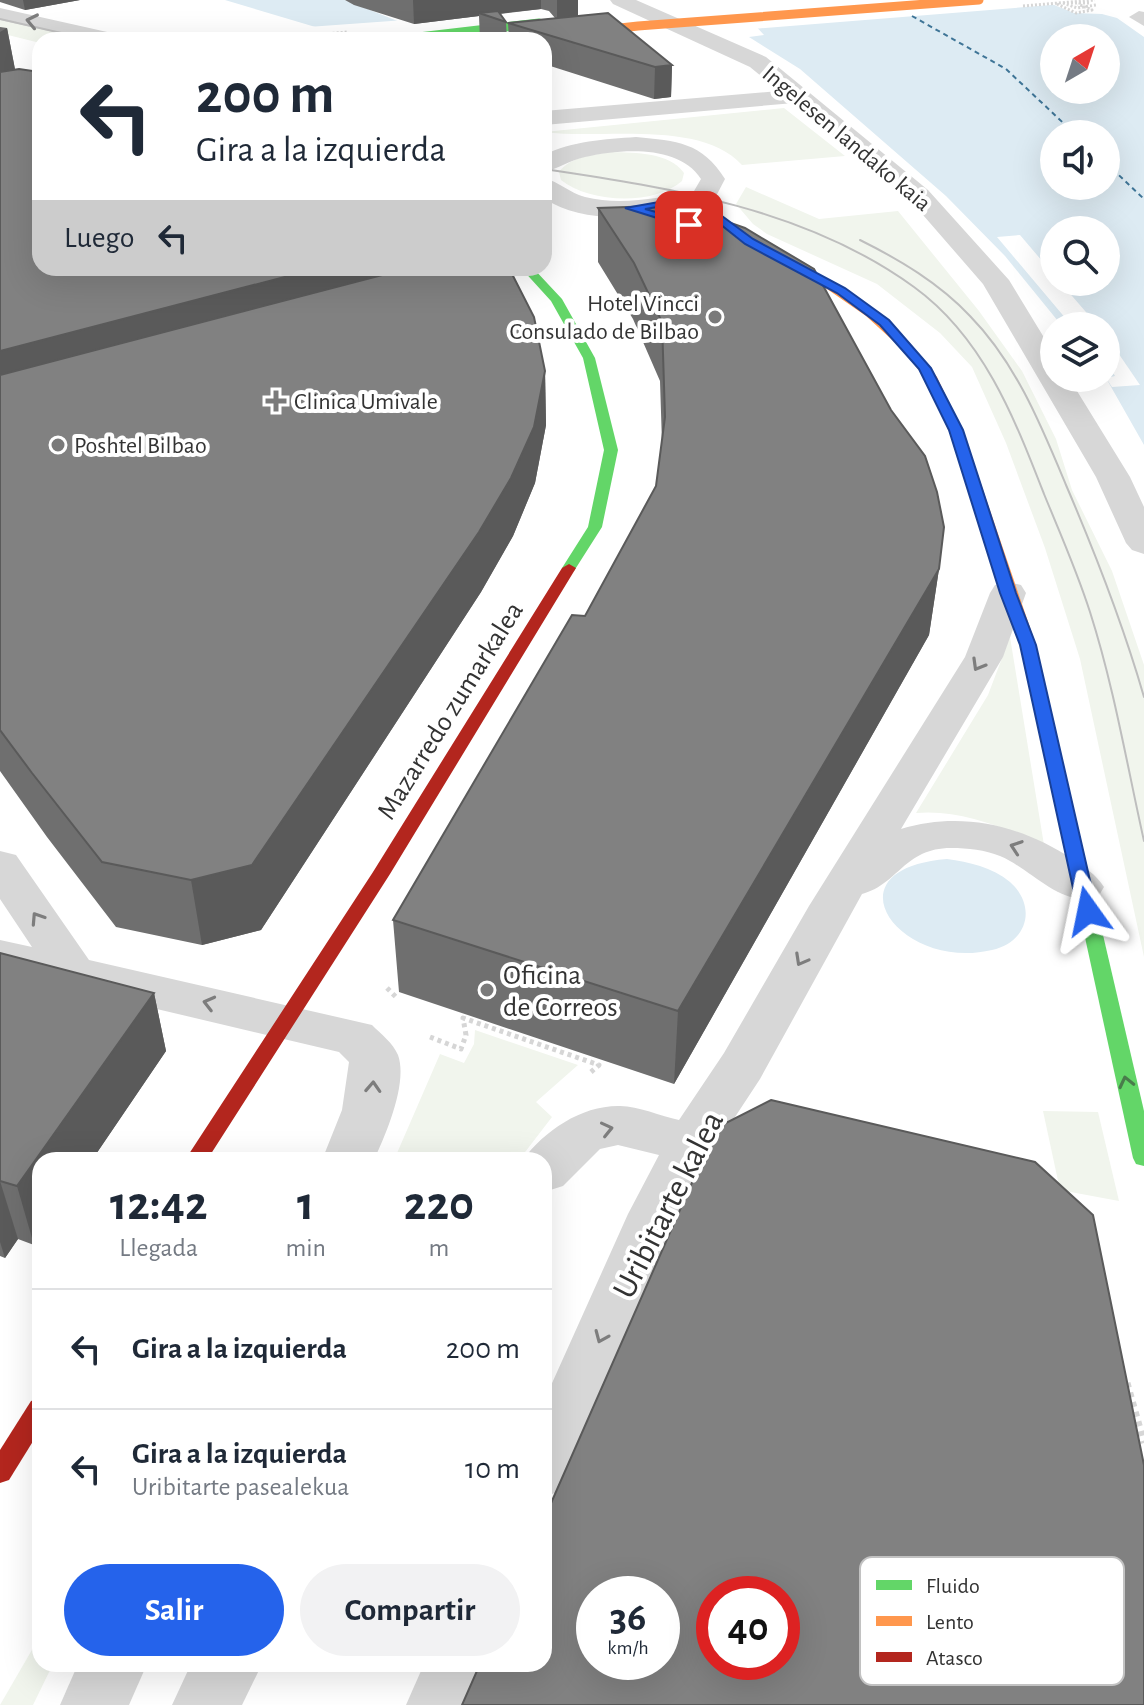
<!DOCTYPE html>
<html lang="es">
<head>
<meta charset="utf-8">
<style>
	body { margin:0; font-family:"Alegreya Sans",sans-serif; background:#f2f2f3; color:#1f2937; height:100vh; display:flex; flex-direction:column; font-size:30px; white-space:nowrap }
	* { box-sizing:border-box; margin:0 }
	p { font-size:26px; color:#747a83 }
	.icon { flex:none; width:44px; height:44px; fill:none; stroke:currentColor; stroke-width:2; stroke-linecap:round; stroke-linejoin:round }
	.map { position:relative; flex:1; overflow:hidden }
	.sheet { position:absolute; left:32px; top:1152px; width:520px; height:520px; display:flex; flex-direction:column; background:#fff; border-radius:24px; box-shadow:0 8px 32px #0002 }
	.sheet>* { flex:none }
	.guide { position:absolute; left:32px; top:32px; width:520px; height:244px; border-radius:24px; box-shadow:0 8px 32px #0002; background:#fff; color:#1f2937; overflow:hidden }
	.needle { width:52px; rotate:39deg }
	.fabs { position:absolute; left:1040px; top:24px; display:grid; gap:16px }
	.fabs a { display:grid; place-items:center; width:80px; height:80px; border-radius:50%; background:#fff; box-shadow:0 8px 32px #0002; font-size:40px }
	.speed { position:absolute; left:576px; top:1576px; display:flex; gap:16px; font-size:40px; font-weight:700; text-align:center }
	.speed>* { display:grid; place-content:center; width:104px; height:104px; border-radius:50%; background:#fff; box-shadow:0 8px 32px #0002; line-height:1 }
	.speed small { font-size:20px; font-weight:400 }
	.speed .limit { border:12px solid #d22; background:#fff; color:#111 }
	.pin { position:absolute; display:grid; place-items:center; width:68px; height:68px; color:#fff; margin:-34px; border-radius:16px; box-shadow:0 4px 12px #0006 }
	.me { position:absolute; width:88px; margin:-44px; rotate:348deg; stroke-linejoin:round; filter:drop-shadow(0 0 6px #0008) }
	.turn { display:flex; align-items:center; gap:28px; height:168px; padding:0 32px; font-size:36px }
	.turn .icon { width:104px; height:104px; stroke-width:2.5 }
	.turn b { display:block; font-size:56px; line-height:68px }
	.then { display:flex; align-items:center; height:76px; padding:0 32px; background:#0003; gap:16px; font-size:30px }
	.eta { display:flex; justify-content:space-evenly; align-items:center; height:136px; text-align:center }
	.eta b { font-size:48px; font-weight:600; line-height:56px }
	.action { display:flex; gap:16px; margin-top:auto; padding:16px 32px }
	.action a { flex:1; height:92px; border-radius:48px; background:#2563eb; color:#fff; font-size:32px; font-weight:600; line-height:92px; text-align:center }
	.action a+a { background:#f2f2f3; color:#1f2937 }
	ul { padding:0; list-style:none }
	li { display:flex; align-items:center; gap:24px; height:120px; padding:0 32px; border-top:2px solid #e0e1e3 }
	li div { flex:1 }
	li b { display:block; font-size:30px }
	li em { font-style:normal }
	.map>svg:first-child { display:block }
</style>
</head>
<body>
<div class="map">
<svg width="1144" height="1705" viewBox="0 0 1144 1705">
	<rect width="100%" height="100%" fill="#fff"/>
	<!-- green -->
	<g fill="#f1f5ed">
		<path d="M 0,14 L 114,40 L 40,40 L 40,43 L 0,33 Z"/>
		<path d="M 784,108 L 845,156 L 742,165 C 700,119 600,140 544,132 Z"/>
		<path d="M 612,152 C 636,153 669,152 684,173 L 682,181 C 653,206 590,203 561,180 L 559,172 C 571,156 593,155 612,152 Z"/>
		<path d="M 746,187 L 819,219 L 898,211 L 979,311 L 1022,371 L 1056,439 L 1072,490 L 1112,571 L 1144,665 L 1144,957 L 1080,659 L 1045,548 L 1006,443 L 972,367 L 940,333 L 877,284 L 767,234 L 753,224 L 736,204 Z"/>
		<path d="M 1010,637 L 1044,845 C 1004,828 961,809 916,813 L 988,695 Z"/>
		<path d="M 475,1030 L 578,1065 L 536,1102 L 552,1117 L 519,1160 L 394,1160 L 440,1054 L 464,1063 L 474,1044 Z"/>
		<path d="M 1043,1111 L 1098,1112 L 1119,1201 L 1060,1190 Z"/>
		<path d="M 40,1636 L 40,1664 L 53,1664 L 33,1705 L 0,1705 Z"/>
	</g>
	<!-- water -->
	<g fill="#ddebf3" fill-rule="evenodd">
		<path d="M 225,0 L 345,0 L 400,22 L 349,37 Z"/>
		<path d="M 1042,0 L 1074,13 L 1102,14 L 1117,18 L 1144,37 L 1144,445 L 1106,378 L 1106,326 L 1062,326 L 1005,256 L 946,196 L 800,69 L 749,37 L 764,35 L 740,9 ZM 1054,38 L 1106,38 L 1106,90 L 1054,90 ZM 1054,134 L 1106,134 L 1106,186 L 1054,186 ZM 1054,230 L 1106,230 L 1106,282 L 1054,282 Z"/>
		<path d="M 947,859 C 969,862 992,867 1010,882 C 1037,906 1028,942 992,950 C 900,972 824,869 947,859 Z"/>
	</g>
	<!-- pier -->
	<g fill="#fff">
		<path d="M 724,0 L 1053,0 L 1063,4 L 753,29 Z"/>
		<path d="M 405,20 L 436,40 L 346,40 L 308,27 Z"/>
		<path d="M 1020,235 L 1054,275 L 1054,282 L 1060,282 L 1098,326 L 1072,326 L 997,237 Z"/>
		<path d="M 1106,336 L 1110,341 L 1140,385 L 1112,387 L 1106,378 L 1115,376 L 1106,362 Z"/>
	</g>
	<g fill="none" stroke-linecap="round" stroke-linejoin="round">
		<!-- ferry -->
		<g stroke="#3f7597" stroke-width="2" stroke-dasharray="5 4" stroke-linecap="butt">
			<path d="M 912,16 L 1006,69 L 1075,134"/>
			<path d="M 1106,163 L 1144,199"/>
		</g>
		<!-- path-far2 -->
		<g stroke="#d6d6d6" stroke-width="3" stroke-dasharray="2 2" stroke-linecap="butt">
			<path d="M 1063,3 L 1077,8 L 1096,5"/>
			<path d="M 1071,3 L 1090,3"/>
		</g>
		<!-- path-far1 -->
		<g stroke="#d6d6d6" stroke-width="5" stroke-dasharray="4 4" stroke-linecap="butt">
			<path d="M 387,988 L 398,999"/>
			<path d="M 430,1037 L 461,1049 L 466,1035 L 463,1018 L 599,1065 L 591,1072"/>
		</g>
		<!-- path -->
		<path stroke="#d6d6d6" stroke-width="7" stroke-dasharray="5 5" stroke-linecap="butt" d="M 1127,1383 L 1144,1443"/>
		<!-- street -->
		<g fill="#d7d7d7" fill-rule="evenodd">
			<path d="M 610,0 L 636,0 L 766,57 L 928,190 L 1009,280 L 1054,354 L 1054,378 L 1069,378 L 1130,477 L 1144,507 L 1144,554 L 1132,550 L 1126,543 L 1096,477 L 983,284 L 910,200 L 794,103 L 544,125 L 544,111 L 779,91 L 750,67 L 613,4 Z"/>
			<path d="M 0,8 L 125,36 L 128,40 L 90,40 L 0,20 Z"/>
			<path d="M 1139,11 L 1144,12 L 1144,26 L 1129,17 Z"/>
			<path d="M 636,137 C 677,141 702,142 725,179 L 713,202 C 663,215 590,230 544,198 L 544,178 C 559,182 570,193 585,197 C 620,206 660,198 694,191 L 701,179 C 679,144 620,149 585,157 C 570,160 558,169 544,172 L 544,155 C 572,141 605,139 636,137 Z"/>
			<path d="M 1008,582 L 1021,585 L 1026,593 L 1003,657 L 901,829 C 961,811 1021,825 1072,859 C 1085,868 1096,874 1104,887 L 1098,897 C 1060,908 1033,870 1000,856 C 985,850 968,848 951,848 C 904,848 899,884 862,894 L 760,1079 L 712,1152 L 682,1214 L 566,1489 L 544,1497 L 544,1401 L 628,1214 L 659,1155 L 618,1145 L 600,1149 L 563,1186 L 544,1192 L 544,1160 L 523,1160 C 544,1131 581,1106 618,1106 C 636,1105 660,1116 679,1120 L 724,1053 L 809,906 L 965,657 L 990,593 L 995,585 Z"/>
			<path d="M 0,851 L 16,855 L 89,960 L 372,1025 C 381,1034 393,1043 398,1055 C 408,1083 386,1134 374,1160 L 322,1160 L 342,1110 L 349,1062 L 339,1052 L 0,972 L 0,940 L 32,947 L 0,899 Z"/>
			<path d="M 78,1664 L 147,1664 L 129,1705 L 60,1705 Z"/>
			<path d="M 191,1664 L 262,1664 L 242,1705 L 172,1705 Z"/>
			<path d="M 424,1664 L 493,1664 L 475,1705 L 406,1705 Z"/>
		</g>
		<!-- fast -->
		<g fill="#63d668" fill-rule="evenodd">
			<path d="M 521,268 L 533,268 L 562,299 L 595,358 L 618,450 L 602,527 L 574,571 L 569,572 L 562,568 L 588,527 L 604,450 L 583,358 L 551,301 Z"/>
			<path d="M 1055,758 L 1063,763 L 1144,1111 L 1144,1166 L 1136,1164 L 1133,1158 L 1047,763 Z"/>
		</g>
		<!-- slow -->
		<path fill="#ff974d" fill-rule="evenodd" d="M 760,253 L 768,253 L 835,285 L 874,312 L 910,343 L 937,377 L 964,434 L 1036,645 L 1063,763 L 1061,767 L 1055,768 L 1047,763 L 1020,645 L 950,434 L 925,378 L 902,349 L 866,316 L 827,289 L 760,257 Z"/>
		<!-- jam -->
		<g fill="#b3261e" fill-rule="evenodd">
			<path d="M 569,564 L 576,568 L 390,874 L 207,1160 L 185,1160 L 373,872 L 562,568 Z"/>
			<path d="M 40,1398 L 40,1430 L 9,1480 L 0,1483 L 0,1450 L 31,1401 Z"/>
		</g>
		<!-- tram -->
		<g stroke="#bebebe" stroke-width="2">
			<path d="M 0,19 L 92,40"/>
			<path d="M 544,169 C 672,188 807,209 914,287 C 983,337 1014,417 1044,494 C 1060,533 1077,571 1090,612 C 1114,687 1127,765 1144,841"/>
			<path d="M 860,240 C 900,260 939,283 970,316 C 1016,363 1041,425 1066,485 C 1096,555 1123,624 1144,697"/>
		</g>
		<!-- path-bridge -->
		<g stroke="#d6d6d6" stroke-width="3" stroke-dasharray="2 2" stroke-linecap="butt">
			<path d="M 1057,4 L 1076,13 L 1092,10 L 1078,4"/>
			<path d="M 1023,6 L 1095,0"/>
			<path d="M 257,40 L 348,32"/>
		</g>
		<!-- fast-bridge -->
		<path stroke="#63d668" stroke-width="9" d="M 393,40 L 539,23"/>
		<!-- slow-bridge -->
		<path stroke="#ff974d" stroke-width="9" d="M 513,40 L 638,26 L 979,0"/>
	</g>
	<!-- wall -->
	<g fill="#6f6f6f">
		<path d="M 0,0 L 80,0 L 25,10 L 0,2 Z"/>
		<path d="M 345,0 L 578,0 L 578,16 L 672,65 L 671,97 L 654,99 L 544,64 L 544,40 L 509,40 L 508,23 L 555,18 L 549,11 L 541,9 L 500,14 L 506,22 L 507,40 L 480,40 L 479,16 L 414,24 L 354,5 Z"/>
		<path d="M 0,27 L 7,28 L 15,69 L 545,371 L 546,425 L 535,483 L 513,536 L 481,592 L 261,930 L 202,945 L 116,927 L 47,837 L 0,771 Z"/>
		<path d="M 598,208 L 939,569 L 929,635 L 674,1084 L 399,992 L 393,920 L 585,616 L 656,486 L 662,443 L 660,381 L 633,319 L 598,262 Z"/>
		<path d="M 0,953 L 154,993 L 166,1051 L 92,1160 L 40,1160 L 34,1245 L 18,1239 L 5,1258 L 0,1256 Z"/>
	</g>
	<!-- shaded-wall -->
	<g fill="#5a5a5a">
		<path d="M 23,0 L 80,0 L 25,10 Z"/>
		<path d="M 413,0 L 541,0 L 541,9 L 486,15 L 479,13 L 479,16 L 414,24 Z"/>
		<path d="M 557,0 L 578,0 L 578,19 L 557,21 Z"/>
		<path d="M 7,28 L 15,70 L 0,78 L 0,32 Z"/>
		<path d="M 672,65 L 671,97 L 654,99 L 655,67 Z"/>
		<path d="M 319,268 L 479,268 L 0,408 L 0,351 Z"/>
		<path d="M 545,371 L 546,425 L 535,483 L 513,536 L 481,592 L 261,930 L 202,945 L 191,880 Z"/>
		<path d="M 939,569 L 929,635 L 674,1084 L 678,1011 Z"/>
		<path d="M 154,993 L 166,1051 L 92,1160 L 40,1160 L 40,1236 L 34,1245 L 17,1186 Z"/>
		<path d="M 0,1181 L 18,1239 L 5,1258 L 0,1242 Z"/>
	</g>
	<!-- building -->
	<g fill="#818181" stroke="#5a5a5a" stroke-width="2" fill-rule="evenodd">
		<path d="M 498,11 L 506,22 L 479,13 Z"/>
		<path d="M 608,13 L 672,65 L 655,67 L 508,23 Z"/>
		<path d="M 19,69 L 40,72 L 40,268 L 319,268 L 0,351 L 0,72 Z"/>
		<path d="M 662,202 L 685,207 L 745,228 L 814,269 L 891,410 L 925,456 L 937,492 L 944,527 L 939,569 L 678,1011 L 393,920 L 572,615 L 585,616 L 656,486 L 665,417 L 662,322 L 634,263 L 598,208 L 658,206 Z"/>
		<path d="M 409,268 L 509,268 L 534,317 L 545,371 L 534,427 L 511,478 L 479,532 L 252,865 L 191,880 L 102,862 L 32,773 L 0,730 L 0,375 Z"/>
		<path d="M 0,953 L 154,993 L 17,1186 L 0,1181 Z"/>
		<path d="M 771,1100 L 1035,1162 L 1093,1215 L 1144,1465 L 1144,1705 L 462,1705 L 480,1664 L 544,1664 L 544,1519 L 716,1128 ZM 594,1594 L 662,1594 L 662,1662 L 594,1662 ZM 714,1594 L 782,1594 L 782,1662 L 714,1662 Z"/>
	</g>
	<!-- one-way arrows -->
	<defs><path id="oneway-chevron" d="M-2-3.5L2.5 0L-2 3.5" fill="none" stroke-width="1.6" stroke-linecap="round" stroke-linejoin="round" transform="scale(2)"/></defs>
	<g stroke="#7d7d7d">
		<use href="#oneway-chevron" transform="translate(32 21) rotate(-168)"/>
		<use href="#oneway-chevron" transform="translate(978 665) rotate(120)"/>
		<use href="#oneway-chevron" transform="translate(1016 847) rotate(-161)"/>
		<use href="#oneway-chevron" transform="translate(37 918) rotate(-123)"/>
		<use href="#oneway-chevron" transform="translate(801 960) rotate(119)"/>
		<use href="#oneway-chevron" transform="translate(209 1003) rotate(-166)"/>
		<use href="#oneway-chevron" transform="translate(373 1087) rotate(-87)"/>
		<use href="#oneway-chevron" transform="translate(607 1129) rotate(-13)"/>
		<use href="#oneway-chevron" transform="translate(601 1337) rotate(113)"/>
	</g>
	<use stroke="#497c4b" href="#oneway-chevron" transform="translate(1126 1082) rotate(-103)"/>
	<!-- route -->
	<path fill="#2563eb" stroke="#184099" stroke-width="2" d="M 704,194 L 722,216 L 753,239 L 845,288 L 889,320 L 931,368 L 963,430 L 1016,593 L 1036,645 L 1097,911 L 1094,916 L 1088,918 L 1078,911 L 1020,645 L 1000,593 L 949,430 L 919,369 L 880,325 L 837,293 L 745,244 L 715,220 L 701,200 L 645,209 L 693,222 L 693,227 L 689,228 L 625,208 Z"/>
	<!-- markers -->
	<g fill="#7a7a7a" stroke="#fff" stroke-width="3">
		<circle cx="715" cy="317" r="8"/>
		<path d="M272 389h8v8h8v8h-8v8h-8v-8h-8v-8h8z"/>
		<circle cx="58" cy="445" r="8"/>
		<circle cx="487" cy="990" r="8"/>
	</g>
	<g text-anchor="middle" stroke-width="8" stroke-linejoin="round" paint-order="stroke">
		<!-- far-street labels -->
		<g font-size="24" fill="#333" stroke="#fff">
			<text transform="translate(847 138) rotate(40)" y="8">Ingelesen landako kaia</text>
		</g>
		<!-- far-poi labels -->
		<g font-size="24" fill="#333" stroke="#fff" text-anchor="start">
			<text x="699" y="311" text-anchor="end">Hotel Vincci<tspan x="699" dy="28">Consulado de Bilbao</tspan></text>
			<text x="294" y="409">Clinica Umivale</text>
			<text x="74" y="453">Poshtel Bilbao</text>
		</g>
		<!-- street labels -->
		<g font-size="28" fill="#333" stroke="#fff">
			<text transform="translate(449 710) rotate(-58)" y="10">Mazarredo zumarkalea</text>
		</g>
		<!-- poi labels -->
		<g font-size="28" fill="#333" stroke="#fff" text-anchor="start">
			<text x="503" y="984">Oficina<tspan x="503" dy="32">de Correos</tspan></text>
		</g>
		<!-- near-street labels -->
		<g font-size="34" fill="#333" stroke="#fff">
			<text transform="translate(667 1204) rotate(-63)" y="12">Uribitarte kalea</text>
		</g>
	</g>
	<!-- legend -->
	<rect x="860" y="1557" width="264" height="128" rx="12" fill="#fff" stroke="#c2c2c2" stroke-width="2"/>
	<rect x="876" y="1580" width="36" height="10" fill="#63d668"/>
	<rect x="876" y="1616" width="36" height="10" fill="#ff974d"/>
	<rect x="876" y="1652" width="36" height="10" fill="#b3261e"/>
	<g font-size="22" fill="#333">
		<text x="926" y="1593">Fluido</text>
		<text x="926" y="1629">Lento</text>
		<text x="926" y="1665">Atasco</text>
	</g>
</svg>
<div class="fabs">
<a><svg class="needle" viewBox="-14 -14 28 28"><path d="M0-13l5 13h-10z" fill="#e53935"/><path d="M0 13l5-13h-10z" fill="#747a83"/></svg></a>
<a><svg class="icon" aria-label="sound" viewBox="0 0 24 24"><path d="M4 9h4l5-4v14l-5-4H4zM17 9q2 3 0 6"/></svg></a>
<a><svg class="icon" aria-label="search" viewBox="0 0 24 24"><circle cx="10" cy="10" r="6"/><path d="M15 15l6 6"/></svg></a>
<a><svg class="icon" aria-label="layers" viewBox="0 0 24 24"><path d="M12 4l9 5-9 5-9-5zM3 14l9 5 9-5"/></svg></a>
</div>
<div class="speed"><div>36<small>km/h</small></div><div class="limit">40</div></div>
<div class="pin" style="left:689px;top:225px;background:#d93025"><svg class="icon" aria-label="arrive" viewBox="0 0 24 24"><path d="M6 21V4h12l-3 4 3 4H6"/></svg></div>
<svg class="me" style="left:1088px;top:911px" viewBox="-20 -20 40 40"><path d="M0-17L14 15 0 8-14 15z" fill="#2563eb" stroke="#fff" stroke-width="4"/></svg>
<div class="guide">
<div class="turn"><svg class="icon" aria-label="left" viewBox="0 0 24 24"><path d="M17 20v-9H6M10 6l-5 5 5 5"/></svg><div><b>200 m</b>Gira a la izquierda</div></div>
<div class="then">Luego<svg class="icon" aria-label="left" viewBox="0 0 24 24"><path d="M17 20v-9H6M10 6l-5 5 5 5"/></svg></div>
</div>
<section class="sheet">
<div class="eta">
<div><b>12:42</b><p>Llegada</p></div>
<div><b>1</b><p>min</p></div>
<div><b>220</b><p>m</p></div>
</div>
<ul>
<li><svg class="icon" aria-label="left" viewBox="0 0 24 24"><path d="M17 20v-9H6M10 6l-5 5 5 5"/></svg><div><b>Gira a la izquierda</b></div><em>200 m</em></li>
<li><svg class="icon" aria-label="left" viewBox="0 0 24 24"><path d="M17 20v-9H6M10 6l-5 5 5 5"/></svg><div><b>Gira a la izquierda</b><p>Uribitarte pasealekua</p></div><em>10 m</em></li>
</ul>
<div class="action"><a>Salir</a><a>Compartir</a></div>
</section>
</div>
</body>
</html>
